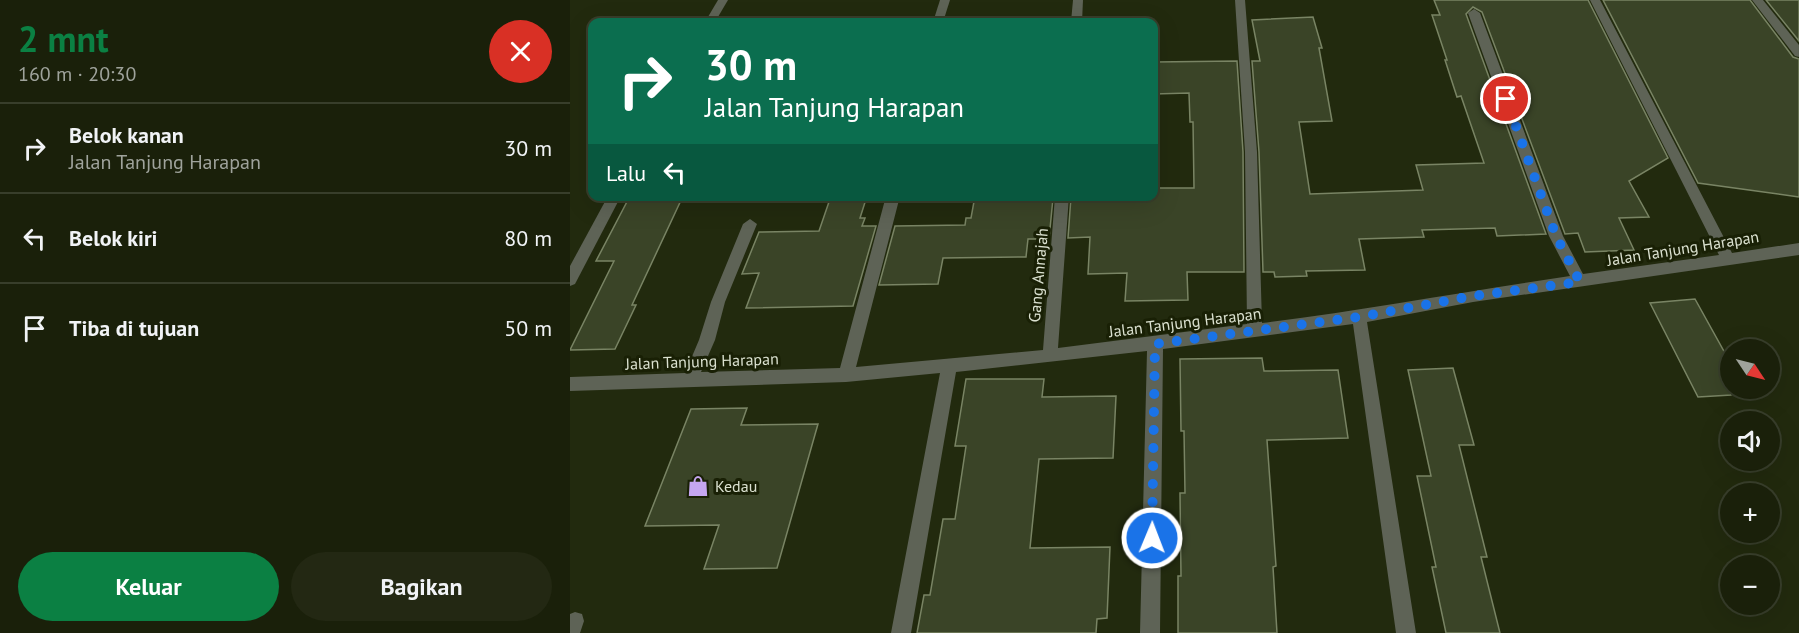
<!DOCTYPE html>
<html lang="id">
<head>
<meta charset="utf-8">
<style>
	body { margin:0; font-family:"PT Sans",sans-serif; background:#232813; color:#f1f3f6; height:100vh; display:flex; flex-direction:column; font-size:22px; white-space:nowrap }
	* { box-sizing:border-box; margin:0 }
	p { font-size:20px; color:#9fa39c }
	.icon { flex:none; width:33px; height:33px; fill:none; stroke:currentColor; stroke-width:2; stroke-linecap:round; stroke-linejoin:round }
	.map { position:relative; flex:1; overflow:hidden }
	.drawer { display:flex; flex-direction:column; background:#1a200a; width:570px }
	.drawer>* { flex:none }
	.banner { position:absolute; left:18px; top:18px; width:570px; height:183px; border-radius:12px; box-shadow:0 6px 24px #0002,0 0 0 2px #383e2b; background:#0b6e4f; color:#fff; overflow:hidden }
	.needle { width:39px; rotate:125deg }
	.tools { position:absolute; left:1150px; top:339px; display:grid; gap:12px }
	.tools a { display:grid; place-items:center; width:60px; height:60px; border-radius:50%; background:#1a200a; box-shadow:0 6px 24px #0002,0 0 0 2px #383e2b; font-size:30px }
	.pin { position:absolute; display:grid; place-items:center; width:51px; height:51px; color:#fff; margin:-26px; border:3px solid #fff; border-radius:50%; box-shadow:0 2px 6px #0007 }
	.me { position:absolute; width:66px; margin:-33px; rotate:1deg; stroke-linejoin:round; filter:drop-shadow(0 0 4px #0008) }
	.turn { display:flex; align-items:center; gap:21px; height:126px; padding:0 18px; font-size:27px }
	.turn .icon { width:78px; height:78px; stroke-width:2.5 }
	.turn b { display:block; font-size:42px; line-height:51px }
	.then { display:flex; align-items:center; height:57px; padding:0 18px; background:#0003; gap:12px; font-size:22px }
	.round { display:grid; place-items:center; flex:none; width:63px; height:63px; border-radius:32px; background:#232813 }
	.overview { display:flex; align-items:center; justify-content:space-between; height:102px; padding:0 18px }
	h1 { font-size:36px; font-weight:800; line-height:45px; color:#0b8043 }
	.button { display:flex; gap:12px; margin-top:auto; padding:12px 18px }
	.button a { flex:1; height:69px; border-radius:36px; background:#0b8043; color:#fff; font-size:24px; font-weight:800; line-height:69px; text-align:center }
	.button a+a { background:#232813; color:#f1f3f6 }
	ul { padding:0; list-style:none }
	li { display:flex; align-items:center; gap:18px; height:90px; padding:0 18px; border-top:2px solid #383e2b }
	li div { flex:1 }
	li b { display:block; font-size:22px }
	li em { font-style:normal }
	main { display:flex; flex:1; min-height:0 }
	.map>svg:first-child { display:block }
</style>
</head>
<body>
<main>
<section class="drawer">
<div class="overview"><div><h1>2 mnt</h1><p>160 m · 20:30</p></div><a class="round" style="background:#d93025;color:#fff"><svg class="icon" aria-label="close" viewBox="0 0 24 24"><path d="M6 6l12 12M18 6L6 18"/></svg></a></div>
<ul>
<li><svg class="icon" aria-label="right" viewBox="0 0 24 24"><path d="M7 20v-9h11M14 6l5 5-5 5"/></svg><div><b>Belok kanan</b><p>Jalan Tanjung Harapan</p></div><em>30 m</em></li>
<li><svg class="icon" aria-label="left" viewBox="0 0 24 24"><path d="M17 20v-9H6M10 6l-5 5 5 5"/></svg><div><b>Belok kiri</b></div><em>80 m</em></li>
<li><svg class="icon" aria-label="arrive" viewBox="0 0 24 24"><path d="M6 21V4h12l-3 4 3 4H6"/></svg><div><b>Tiba di tujuan</b></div><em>50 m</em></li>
</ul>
<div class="button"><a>Keluar</a><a>Bagikan</a></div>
</section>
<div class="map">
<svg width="1229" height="633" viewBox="0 0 1229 633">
	<rect width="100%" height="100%" fill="#222a0e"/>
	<!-- building -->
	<g fill="#3a4427" stroke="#798464" stroke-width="1.5">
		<path d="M 864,0 L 1018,0 L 1098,158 L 1059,181 L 1079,217 L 1049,218 L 1064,250 L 1015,252 L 1008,233 L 995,234 L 912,12 L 903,7 L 896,14 L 976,234 L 927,236 L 925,228 L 852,230 L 854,237 L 789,239 L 795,270 L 736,271 L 737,276 L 705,277 L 704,272 L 693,272 L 689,152 L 682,61 L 690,61 L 682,20 L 743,17 L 752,48 L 749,48 L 762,121 L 729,122 L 740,194 L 853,190 L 846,165 L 914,163 L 891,96 L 887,97 L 875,60 L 877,60 L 862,15 L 870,15 Z"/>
		<path d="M 1033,0 L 1180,0 L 1223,57 L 1229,59 L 1229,197 L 1128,183 Z"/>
		<path d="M 1196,0 L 1229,0 L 1229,41 Z"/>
		<path d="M 667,61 L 673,152 L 674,272 L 617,272 L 618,300 L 555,301 L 557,273 L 518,274 L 520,237 L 498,238 L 501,197 L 584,196 L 584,188 L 624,188 L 623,122 L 620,122 L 619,93 L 584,94 L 584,62 Z"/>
		<path d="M 60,196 L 113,196 L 62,305 L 66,305 L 45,349 L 0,350 L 44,261 L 26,261 Z"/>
		<path d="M 261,196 L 297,196 L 290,218 L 295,218 L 292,226 L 306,226 L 283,306 L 176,308 L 189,273 L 172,274 L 189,232 L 249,231 Z"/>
		<path d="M 405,196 L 483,198 L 479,239 L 458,239 L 456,257 L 373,258 L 368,284 L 309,285 L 325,226 L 395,225 L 396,218 L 401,218 Z"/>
		<path d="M 1125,299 L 1161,364 L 1161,395 L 1128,397 L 1080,303 Z"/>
		<path d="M 692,358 L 694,371 L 768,370 L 778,438 L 697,440 L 706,566 L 703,567 L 707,633 L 608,633 L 608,576 L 611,576 L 610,493 L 615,493 L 614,431 L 611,431 L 610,359 Z"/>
		<path d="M 883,368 L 904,445 L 889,445 L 917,557 L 911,557 L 930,633 L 876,633 L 862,567 L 866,567 L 847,476 L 861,476 L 838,370 Z"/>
		<path d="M 396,379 L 474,379 L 472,397 L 546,396 L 543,458 L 469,459 L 460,548 L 540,547 L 537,618 L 527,619 L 526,633 L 347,633 L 354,595 L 360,595 L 373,519 L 385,519 L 396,446 L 385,446 Z"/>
		<path d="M 177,408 L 171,425 L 248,424 L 207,568 L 134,569 L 149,525 L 75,526 L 121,409 Z"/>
	</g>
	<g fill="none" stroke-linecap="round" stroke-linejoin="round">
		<!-- street -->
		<g fill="#5e6356" fill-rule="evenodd">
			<path d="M 148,0 L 158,0 L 145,22 L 135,22 Z"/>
			<path d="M 370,0 L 380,0 L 373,22 L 363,22 Z"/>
			<path d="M 503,0 L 513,0 L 512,22 L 501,22 Z"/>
			<path d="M 665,0 L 675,0 L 687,152 L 692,323 C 795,310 897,291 1000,276 L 979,236 L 898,13 L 904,9 L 910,13 L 993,236 L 1013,274 L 1149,255 L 1020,0 L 1030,0 L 1162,253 L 1229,243 L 1229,255 L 903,302 L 797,322 L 846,633 L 826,633 L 783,324 L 593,349 L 590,633 L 570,633 L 577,351 L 386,372 L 341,633 L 321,633 L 370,373 L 276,382 L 0,391 L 0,377 L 115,373 L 129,340 L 141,302 L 173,224 L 180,219 L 187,224 L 155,302 L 145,340 L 131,372 L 270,368 L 316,196 L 330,196 L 286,367 L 473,350 L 485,196 L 499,196 L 488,348 L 677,324 L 675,152 Z"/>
			<path d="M 1182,0 L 1193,0 L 1229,45 L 1229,57 L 1225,56 Z"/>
			<path d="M 38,196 L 51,196 L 5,284 L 0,286 L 0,266 Z"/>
			<path d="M 5,612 L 12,614 L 14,621 L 10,633 L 0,633 L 0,614 Z"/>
		</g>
	</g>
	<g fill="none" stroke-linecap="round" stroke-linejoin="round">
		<!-- route -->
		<path stroke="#1a73e8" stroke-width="10" stroke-dasharray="0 18" d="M 582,538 L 585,344 L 789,317 L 903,296 L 1010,282 L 986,236 L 936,99"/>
	</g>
	<!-- icons -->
	<defs>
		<symbol id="shop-bare" viewBox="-9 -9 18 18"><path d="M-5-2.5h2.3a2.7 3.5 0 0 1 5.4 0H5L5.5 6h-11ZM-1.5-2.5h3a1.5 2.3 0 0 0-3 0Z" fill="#c5a6f0" stroke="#192005" stroke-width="2.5" paint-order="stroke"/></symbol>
	</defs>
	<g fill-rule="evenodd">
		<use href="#shop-bare" x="113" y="471" width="30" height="30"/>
	</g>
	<g text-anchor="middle" stroke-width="6" stroke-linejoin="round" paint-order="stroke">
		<!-- street labels -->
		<g font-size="16" fill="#dbe1d0" stroke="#192005">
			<text transform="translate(1113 248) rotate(-9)" y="6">Jalan Tanjung Harapan</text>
			<text transform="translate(468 275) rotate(-85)" y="6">Gang Annajah</text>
			<text transform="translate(615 322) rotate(-7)" y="6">Jalan Tanjung Harapan</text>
			<text transform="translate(132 361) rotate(-2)" y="6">Jalan Tanjung Harapan</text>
		</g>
		<!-- poi labels -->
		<g font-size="16" fill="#dbe1d0" stroke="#192005" text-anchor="start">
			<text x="145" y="492">Kedau</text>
		</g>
	</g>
</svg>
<div class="tools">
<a><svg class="needle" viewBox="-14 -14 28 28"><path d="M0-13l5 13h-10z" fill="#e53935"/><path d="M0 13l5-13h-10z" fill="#9fa39c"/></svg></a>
<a><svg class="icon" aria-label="sound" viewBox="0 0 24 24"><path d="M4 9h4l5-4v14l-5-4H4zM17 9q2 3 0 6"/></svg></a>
<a>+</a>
<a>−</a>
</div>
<div class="pin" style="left:936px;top:99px;background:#d93025"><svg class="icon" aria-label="arrive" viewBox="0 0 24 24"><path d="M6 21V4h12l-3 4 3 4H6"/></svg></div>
<svg class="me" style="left:582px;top:538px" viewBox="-20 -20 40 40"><circle r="17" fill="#1a73e8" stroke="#fff" stroke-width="3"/><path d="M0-11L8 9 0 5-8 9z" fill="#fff"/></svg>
<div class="banner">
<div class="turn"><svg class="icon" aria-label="right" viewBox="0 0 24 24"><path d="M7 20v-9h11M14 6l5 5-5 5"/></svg><div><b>30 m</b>Jalan Tanjung Harapan</div></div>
<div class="then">Lalu<svg class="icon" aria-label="left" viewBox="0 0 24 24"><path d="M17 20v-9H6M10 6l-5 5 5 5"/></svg></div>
</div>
</div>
</main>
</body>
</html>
